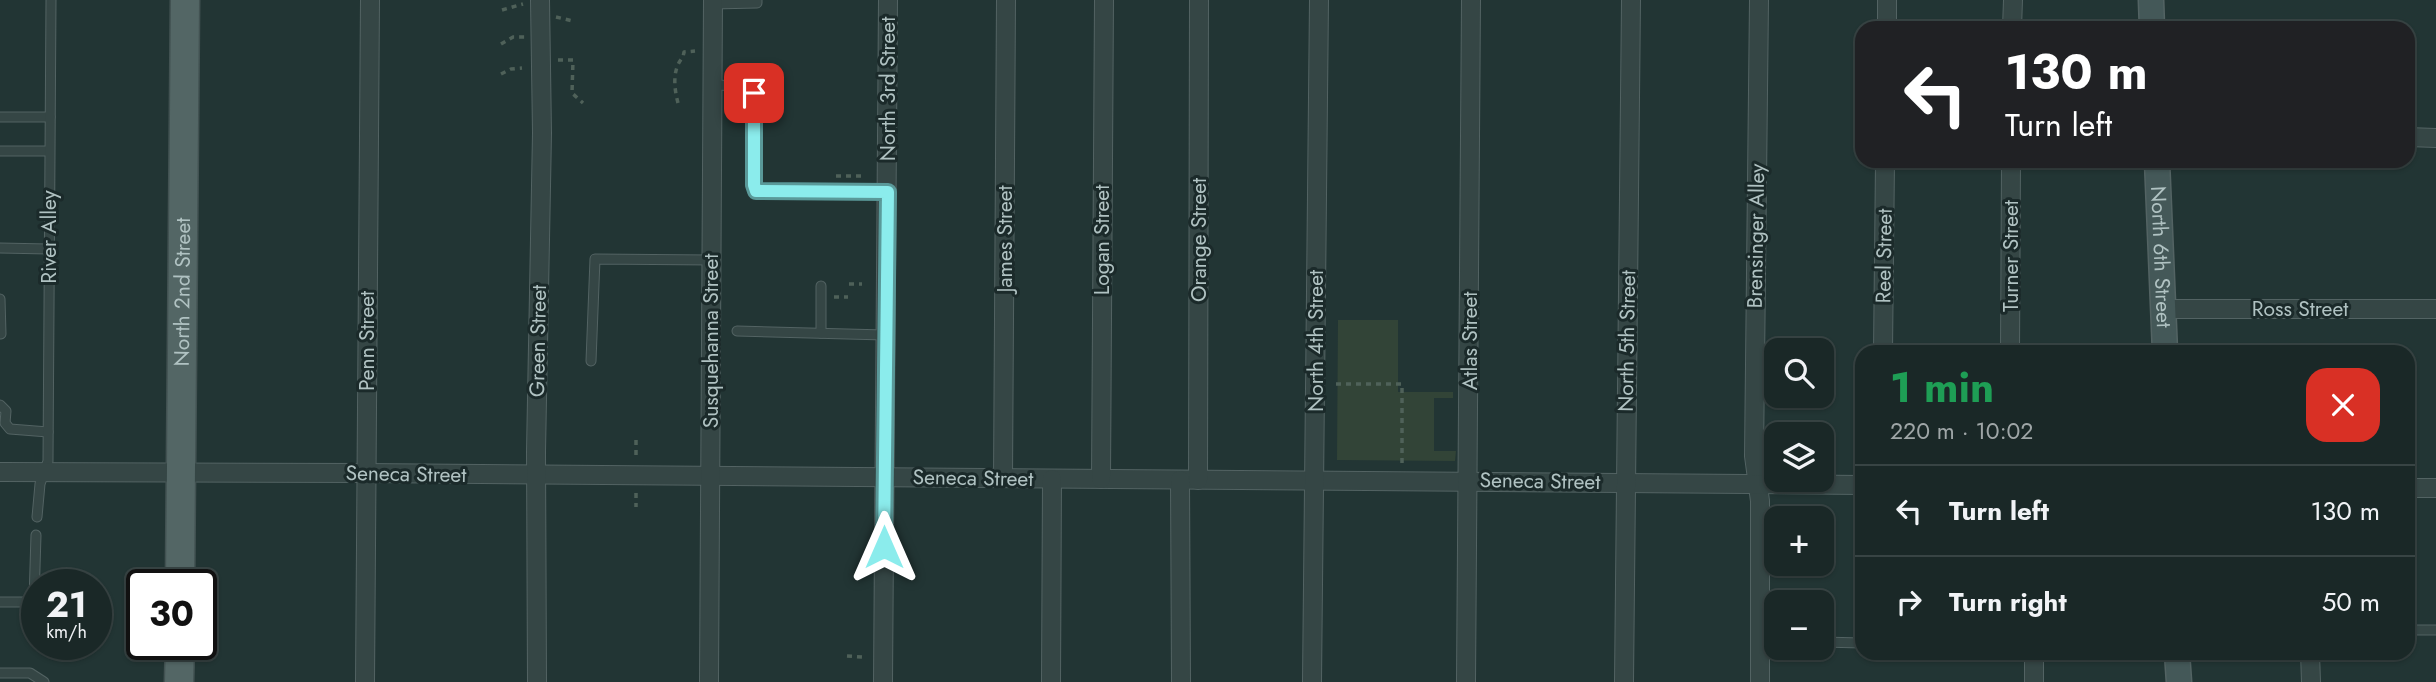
<!DOCTYPE html>
<html lang="en">
<head>
<meta charset="utf-8">
<style>
	body { margin:0; font-family:Jost,sans-serif; background:#23302f; color:#f1f3f6; height:100vh; display:flex; flex-direction:column; font-size:26px; white-space:nowrap }
	* { box-sizing:border-box; margin:0 }
	p { font-size:23px; color:#9fa6a7 }
	.icon { flex:none; width:38px; height:38px; fill:none; stroke:currentColor; stroke-width:2; stroke-linecap:round; stroke-linejoin:round }
	.map { position:relative; flex:1; overflow:hidden }
	.details { position:absolute; left:1855px; top:345px; width:560px; height:315px; display:flex; flex-direction:column; background:#1a2827; border-radius:21px; box-shadow:0 2px 5px #0004,0 0 0 2px #384444 }
	.details>* { flex:none }
	.banner { position:absolute; left:1855px; top:21px; width:560px; height:147px; border-radius:21px; box-shadow:0 2px 5px #0004,0 0 0 2px #384444; background:#202124; color:#fff; overflow:hidden }
	.controls { position:absolute; left:1764px; top:338px; display:grid; gap:14px }
	.controls a { display:grid; place-items:center; width:70px; height:70px; border-radius:14px; background:#1a2827; box-shadow:0 2px 5px #0004,0 0 0 2px #384444; font-size:35px }
	.speed { position:absolute; left:21px; top:569px; display:flex; gap:14px; font-size:35px; font-weight:700; text-align:center }
	.speed>* { display:grid; place-content:center; width:91px; height:91px; border-radius:50%; background:#1a2827; box-shadow:0 2px 5px #0004,0 0 0 2px #384444; line-height:1 }
	.speed small { font-size:18px; font-weight:400 }
	.speed .limit { border:4px solid #111; border-radius:10px; background:#fff; color:#111 }
	.pin { position:absolute; display:grid; place-items:center; width:60px; height:60px; color:#fff; margin:-30px; border-radius:14px; box-shadow:0 4px 10px #0006 }
	.me { position:absolute; width:77px; margin:-38px; rotate:0deg; stroke-linejoin:round; filter:drop-shadow(0 0 5px #0008) }
	.turn { display:flex; align-items:center; gap:24px; height:147px; padding:0 35px; font-size:32px }
	.turn .icon { width:91px; height:91px; stroke-width:2.5 }
	.turn b { display:block; font-size:49px; line-height:60px }
	.round { display:grid; place-items:center; flex:none; width:74px; height:74px; border-radius:21px; background:#23302f }
	.headline { display:flex; align-items:center; justify-content:space-between; height:119px; padding:0 35px }
	h1 { font-size:42px; font-weight:700; line-height:52px; color:#1e9e55 }
	ul { padding:0; list-style:none }
	li { display:flex; align-items:center; gap:21px; height:91px; padding:0 35px; border-top:2px solid #384444 }
	li div { flex:1 }
	li b { display:block; font-size:26px }
	li em { font-style:normal }
	.map>svg:first-child { display:block }
</style>
</head>
<body>
<div class="map">
<svg width="2436" height="682" viewBox="0 0 2436 682">
	<rect width="100%" height="100%" fill="#223534"/>
	<!-- green -->
	<path fill="#324437" d="M 1338,320 L 1398,320 L 1398,392 L 1453,392 L 1453,398 L 1434,398 L 1434,451 L 1456,451 L 1455,461 L 1337,460 Z"/>
	<g fill="none" stroke-linecap="round" stroke-linejoin="round">
		<defs>
			<g id="service">
				<path d="M 713,4 L 757,3 L 757,0"/>
				<path d="M 713,85 L 746,86 L 754,93 L 754,185 L 756,191 L 888,193"/>
				<path d="M 0,117 L 50,117"/>
				<path d="M 0,151 L 49,151"/>
				<path d="M 0,248 L 48,249"/>
				<path d="M 821,286 L 821,333"/>
				<path d="M 0,299 L 1,334"/>
				<path d="M 737,331 L 885,335"/>
				<path d="M 591,361 L 595,259 L 711,260"/>
				<path d="M 0,405 L 6,411 L 5,423 L 10,429 L 48,432"/>
				<path d="M 37,517 L 40,484 L 48,461 L 51,0"/>
				<path d="M 0,602 L 34,602"/>
				<path d="M 2408,630 L 2436,630"/>
				<path d="M 33,632 L 36,535"/>
				<path d="M 1760,641 L 1776,642"/>
				<path d="M 1822,642 L 1862,643"/>
				<path d="M 2326,653 L 2342,653"/>
				<path d="M 0,673 L 30,673 L 44,682"/>
			</g>
			<g id="minor">
				<path d="M 1759,0 L 1754,456 L 1760,501 L 1760,682"/>
				<path d="M 1887,28 L 1887,0"/>
				<path d="M 2012,28 L 2013,0"/>
				<path d="M 2408,137 L 2436,138"/>
				<path d="M 2164,309 L 2436,309"/>
				<path d="M 1883,352 L 1885,161"/>
				<path d="M 2010,352 L 2011,161"/>
				<path d="M 0,472 L 366,473 L 1862,485"/>
				<path d="M 1003,478 L 1006,0"/>
				<path d="M 1101,479 L 1104,0"/>
				<path d="M 1180,480 L 1181,682"/>
				<path d="M 1198,480 L 1199,0"/>
				<path d="M 2408,488 L 2436,488"/>
				<path d="M 2034,653 L 2034,682"/>
				<path d="M 2310,653 L 2311,682"/>
				<path d="M 365,682 L 370,0"/>
				<path d="M 537,682 L 536,452 L 542,133 L 540,0"/>
				<path d="M 709,682 L 713,0"/>
				<path d="M 883,682 L 888,0"/>
				<path d="M 1051,682 L 1052,479"/>
				<path d="M 1312,682 L 1319,0"/>
				<path d="M 1466,682 L 1471,0"/>
				<path d="M 1624,682 L 1631,0"/>
			</g>
			<g id="secondary">
				<path d="M 2151,0 L 2152,28"/>
				<path id="s1" d="M 2157,161 L 2165,352"/>
				<path d="M 2177,653 L 2179,682"/>
			</g>
			<g id="primary">
				<path id="s2" d="M 180,584 L 185,0"/>
				<path d="M 179,682 L 180,644"/>
			</g>
		</defs>
		<!-- service casing -->
		<use href="#service" stroke="#536363" stroke-width="11"/>
		<!-- minor casing -->
		<use href="#minor" stroke="#536363" stroke-width="20"/>
		<!-- secondary casing -->
		<use href="#secondary" stroke="#536363" stroke-width="27"/>
		<!-- primary casing -->
		<use href="#primary" stroke="#425252" stroke-width="31"/>
		<!-- path -->
		<g stroke="#4f6159" stroke-width="3.5" stroke-dasharray="5 5" stroke-linecap="butt">
			<path d="M 502,10 L 523,4"/>
			<path d="M 556,17 L 573,21"/>
			<path d="M 501,44 L 513,37 L 525,37"/>
			<path d="M 558,60 L 573,60 L 572,93 L 583,103"/>
			<path d="M 501,74 L 511,69 L 522,68"/>
			<path d="M 678,103 C 674,88 672,69 683,57 L 684,52 L 695,51"/>
			<path d="M 836,176 L 863,176"/>
			<path d="M 849,284 L 862,284"/>
			<path d="M 834,297 L 848,297"/>
			<path d="M 1336,384 L 1402,384 L 1402,463"/>
			<path d="M 636,440 L 636,459"/>
			<path d="M 636,493 L 636,507"/>
			<path d="M 847,656 L 862,657"/>
		</g>
		<!-- service -->
		<use href="#service" stroke="#354645" stroke-width="9"/>
		<!-- minor -->
		<use href="#minor" stroke="#354645" stroke-width="18"/>
		<!-- secondary -->
		<use href="#secondary" stroke="#445858" stroke-width="24"/>
		<!-- primary -->
		<use href="#primary" stroke="#536665" stroke-width="28"/>
	</g>
	<g fill="none" stroke-linecap="round" stroke-linejoin="round">
		<defs>
			<path id="route" d="M 754,93 L 754,185 L 756,191 L 888,192 L 884,547"/>
		</defs>
		<!-- route casing -->
		<use href="#route" stroke="#5a9999" stroke-width="18"/>
		<!-- route -->
		<use href="#route" stroke="#8becec" stroke-width="12"/>
	</g>
	<g text-anchor="middle" stroke-width="6" stroke-linejoin="round" paint-order="stroke">
		<!-- street labels -->
		<g font-size="21" fill="#b0c2c2" stroke="#1b2a2a">
			<text transform="translate(888 89) rotate(-90)" y="7">North 3rd Street</text>
			<text transform="translate(1756 236) rotate(-89)" y="7">Brensinger Alley</text>
			<text transform="translate(49 237) rotate(-90)" y="7">River Alley</text>
			<text transform="translate(1005 239) rotate(-90)" y="7">James Street</text>
			<text transform="translate(1102 240) rotate(-90)" y="7">Logan Street</text>
			<text transform="translate(1199 240) rotate(-90)" y="7">Orange Street</text>
			<text transform="translate(1884 256) rotate(-89)" y="7">Reel Street</text>
			<text transform="translate(2011 256) rotate(-90)" y="7">Turner Street</text>
			<text dy="7" stroke="none"><textPath href="#s1" startOffset="96">North 6th Street</textPath></text>
			<text dy="7" stroke="none"><textPath href="#s2" startOffset="292">North 2nd Street</textPath></text>
			<text x="2300" y="316">Ross Street</text>
			<text transform="translate(367 341) rotate(-90)" y="7">Penn Street</text>
			<text transform="translate(538 341) rotate(-89)" y="7">Green Street</text>
			<text transform="translate(711 341) rotate(-90)" y="7">Susquehanna Street</text>
			<text transform="translate(1316 341) rotate(-90)" y="7">North 4th Street</text>
			<text transform="translate(1470 341) rotate(-90)" y="7">Atlas Street</text>
			<text transform="translate(1627 341) rotate(-89)" y="7">North 5th Street</text>
			<text transform="translate(406 474) rotate(1)" y="7">Seneca Street</text>
			<text transform="translate(973 478) rotate(1)" y="7">Seneca Street</text>
			<text transform="translate(1540 481) rotate(1)" y="7">Seneca Street</text>
		</g>
	</g>
</svg>
<div class="controls">
<a><svg class="icon" aria-label="search" viewBox="0 0 24 24"><circle cx="10" cy="10" r="6"/><path d="M15 15l6 6"/></svg></a>
<a><svg class="icon" aria-label="layers" viewBox="0 0 24 24"><path d="M12 4l9 5-9 5-9-5zM3 14l9 5 9-5"/></svg></a>
<a>+</a>
<a>−</a>
</div>
<div class="speed"><div>21<small>km/h</small></div><div class="limit">30</div></div>
<div class="pin" style="left:754px;top:93px;background:#d93025"><svg class="icon" aria-label="arrive" viewBox="0 0 24 24"><path d="M6 21V4h12l-3 4 3 4H6"/></svg></div>
<svg class="me" style="left:884px;top:547px" viewBox="-20 -20 40 40"><path d="M0-17L14 15 0 8-14 15z" fill="#8becec" stroke="#fff" stroke-width="4"/></svg>
<div class="banner">
<div class="turn"><svg class="icon" aria-label="left" viewBox="0 0 24 24"><path d="M17 20v-9H6M10 6l-5 5 5 5"/></svg><div><b>130 m</b>Turn left</div></div>
</div>
<section class="details">
<div class="headline"><div><h1>1 min</h1><p>220 m · 10:02</p></div><a class="round" style="background:#d93025;color:#fff"><svg class="icon" aria-label="close" viewBox="0 0 24 24"><path d="M6 6l12 12M18 6L6 18"/></svg></a></div>
<ul>
<li><svg class="icon" aria-label="left" viewBox="0 0 24 24"><path d="M17 20v-9H6M10 6l-5 5 5 5"/></svg><div><b>Turn left</b></div><em>130 m</em></li>
<li><svg class="icon" aria-label="right" viewBox="0 0 24 24"><path d="M7 20v-9h11M14 6l5 5-5 5"/></svg><div><b>Turn right</b></div><em>50 m</em></li>
</ul>
</section>
</div>
</body>
</html>
